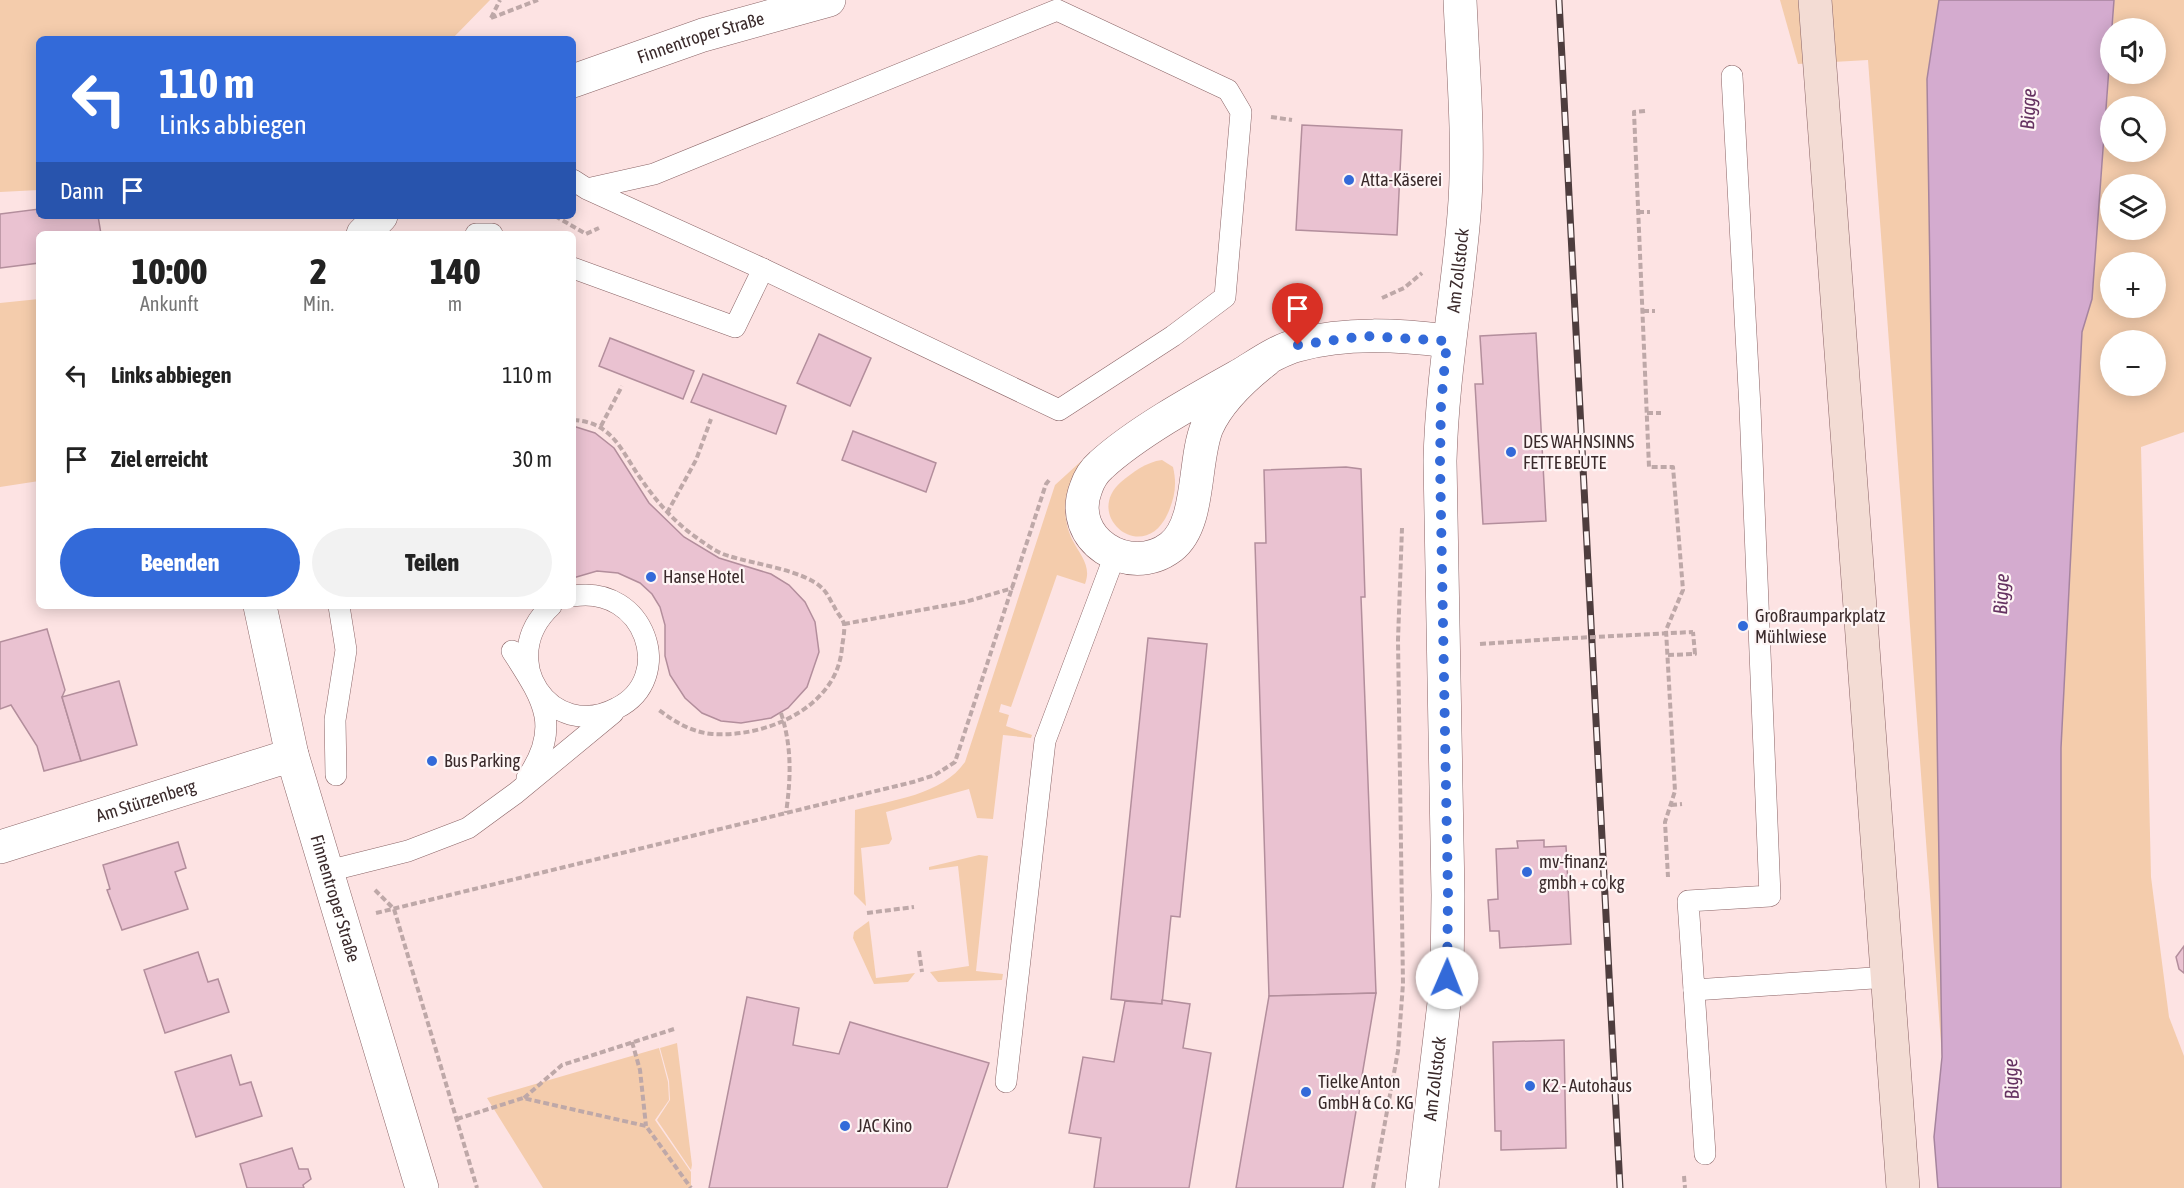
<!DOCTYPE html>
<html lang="de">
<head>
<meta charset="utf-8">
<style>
	body { margin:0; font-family:"Asap Condensed",sans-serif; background:#f2f2f2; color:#222; height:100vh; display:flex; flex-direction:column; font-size:22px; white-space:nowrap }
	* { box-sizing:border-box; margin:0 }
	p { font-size:20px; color:#767676 }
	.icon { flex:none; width:33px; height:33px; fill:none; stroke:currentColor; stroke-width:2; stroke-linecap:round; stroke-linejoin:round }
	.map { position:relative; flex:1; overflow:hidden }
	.sheet { position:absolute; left:36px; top:231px; width:540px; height:378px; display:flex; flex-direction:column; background:#fff; border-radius:9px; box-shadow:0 3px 15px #0003 }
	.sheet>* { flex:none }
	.top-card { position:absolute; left:36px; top:36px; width:540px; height:183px; border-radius:9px; box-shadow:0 3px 15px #0003; background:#336ad9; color:#fff; overflow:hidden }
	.tools { position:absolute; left:2100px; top:18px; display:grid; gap:12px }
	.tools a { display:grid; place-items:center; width:66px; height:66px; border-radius:50%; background:#fff; box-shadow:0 3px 15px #0003; font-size:30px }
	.pin { position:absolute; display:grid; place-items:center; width:51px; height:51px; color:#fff; margin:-62px -26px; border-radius:50% 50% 50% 0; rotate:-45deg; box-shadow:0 0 6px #0007 }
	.pin .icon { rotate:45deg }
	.me { position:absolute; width:66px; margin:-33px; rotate:1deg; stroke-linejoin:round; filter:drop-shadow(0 0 4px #0008) }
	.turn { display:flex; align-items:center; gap:21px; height:126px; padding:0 24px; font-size:27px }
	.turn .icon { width:78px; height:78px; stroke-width:2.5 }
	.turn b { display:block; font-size:42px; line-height:51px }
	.then { display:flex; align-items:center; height:57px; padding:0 24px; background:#0003; gap:12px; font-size:22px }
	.eta { display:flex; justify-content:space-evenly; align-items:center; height:102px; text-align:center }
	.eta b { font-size:36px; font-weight:800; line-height:42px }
	.action { display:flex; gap:12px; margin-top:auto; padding:12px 24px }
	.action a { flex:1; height:69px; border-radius:36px; background:#336ad9; color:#fff; font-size:24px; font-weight:800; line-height:69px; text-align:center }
	.action a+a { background:#f2f2f2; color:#222 }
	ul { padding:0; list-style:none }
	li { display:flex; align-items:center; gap:18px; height:84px; padding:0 24px }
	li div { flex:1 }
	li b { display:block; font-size:22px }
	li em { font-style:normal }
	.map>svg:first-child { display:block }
</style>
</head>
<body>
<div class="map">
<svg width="2184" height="1188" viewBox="0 0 2184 1188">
	<rect width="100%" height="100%" fill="#fde3e3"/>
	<!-- green -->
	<g fill="#f4ccac" fill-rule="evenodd">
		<path d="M 0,0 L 490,0 L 452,39 L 39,39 L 39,190 L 0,192 Z"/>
		<path d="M 1780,0 L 1939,0 L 1927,79 L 1942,1057 L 1868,60 L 1798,64 Z"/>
		<path d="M 2114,0 L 2184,0 L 2184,432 L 2141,447 L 2151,877 L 2169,1017 L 2184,1056 L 2184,1188 L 2061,1188 L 2061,748 L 2082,332 L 2092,299 L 2110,63 L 2110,74 L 2156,74 L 2156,28 L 2113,28 ZM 2110,106 L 2156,106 L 2156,152 L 2110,152 ZM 2110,184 L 2156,184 L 2156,230 L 2110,230 ZM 2110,262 L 2156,262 L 2156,308 L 2110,308 ZM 2110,340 L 2156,340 L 2156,386 L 2110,386 Z"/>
		<path d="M 39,299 L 39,481 L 0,487 L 0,303 Z"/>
		<path d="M 1089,454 C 1068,477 1057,510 1073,541 C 1080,555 1092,566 1085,584 L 1057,575 L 1011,707 L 1001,704 L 999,712 L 1009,715 L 1006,726 L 1032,735 L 1031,738 L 1003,735 L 993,819 L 977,818 L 969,789 L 886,812 L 892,839 L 889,844 L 861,848 L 866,906 L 854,894 L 855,810 C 892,800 942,795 965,762 L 1055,485 Z"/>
		<path d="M 1162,460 L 1173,467 C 1177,484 1175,497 1168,513 C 1144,567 1082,516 1121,482 C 1133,472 1146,462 1162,460 Z"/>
		<path d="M 979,855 L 988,856 L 976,971 L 1003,974 L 1002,980 L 938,982 L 930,972 L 969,966 L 958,866 L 929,870 L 929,867 Z"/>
		<path d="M 869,921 L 876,978 L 915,973 L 908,982 L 874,984 L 853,938 L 854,932 Z"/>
		<path d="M 677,1043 L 692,1165 L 691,1170 L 657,1120 L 670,1100 L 669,1081 L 660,1048 Z"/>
		<path d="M 659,1048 L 668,1082 L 669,1100 L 655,1120 L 691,1172 L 691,1188 L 543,1188 L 487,1098 Z"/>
	</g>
	<!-- water -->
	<path fill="#d4abcf" stroke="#a6849e" stroke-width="1.5" d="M 1939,0 L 2114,0 L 2092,299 L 2082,332 L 2061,748 L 2061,1188 L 1938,1188 L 1934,1137 L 1942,1057 L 1927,79 Z"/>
	<!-- building -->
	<g fill="#eac2d1" stroke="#b38e9c" stroke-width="1.5">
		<path d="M 1302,125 L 1402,130 L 1397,235 L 1296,230 Z"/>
		<path d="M 39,209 L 39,216 L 98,216 L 101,234 L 39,234 L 39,263 L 0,268 L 0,214 Z"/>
		<path d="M 1536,333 L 1546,521 L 1483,524 L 1475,384 L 1483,384 L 1480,336 Z"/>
		<path d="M 819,334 L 871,358 L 850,406 L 797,383 Z"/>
		<path d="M 610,338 L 694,371 L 683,399 L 599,366 Z"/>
		<path d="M 703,374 L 786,406 L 776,434 L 691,402 Z"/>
		<path d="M 573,426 L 595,433 L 614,448 L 649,503 L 684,537 L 719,558 L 771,574 L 789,585 L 805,602 L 815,622 L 819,652 L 807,687 L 788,708 L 771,718 L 741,723 L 721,721 L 702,713 L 685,698 L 670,675 L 665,656 L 665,625 L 660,607 L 652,594 L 640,583 L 618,573 L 597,571 L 573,578 Z"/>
		<path d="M 853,431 L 936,463 L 926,492 L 842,460 Z"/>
		<path d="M 1346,467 L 1361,469 L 1365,597 L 1361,597 L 1376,993 L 1269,996 L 1255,543 L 1266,543 L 1264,470 Z"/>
		<path d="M 47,629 L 65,690 L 62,697 L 81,761 L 44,771 L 37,746 L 11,705 L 0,709 L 0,642 Z"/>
		<path d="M 1148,638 L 1207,644 L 1180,917 L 1171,916 L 1162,1004 L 1111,999 Z"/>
		<path d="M 119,681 L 137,745 L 81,761 L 62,697 Z"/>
		<path d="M 1544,840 L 1544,847 L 1566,846 L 1571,944 L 1500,948 L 1499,931 L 1490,931 L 1488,900 L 1498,899 L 1496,849 L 1518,848 L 1517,841 Z"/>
		<path d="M 178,842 L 186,868 L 175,872 L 188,909 L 122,930 L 107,890 L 110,889 L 103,865 Z"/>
		<path d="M 2184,946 L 2184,973 L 2179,969 L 2176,957 Z"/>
		<path d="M 198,952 L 208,982 L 218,979 L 229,1012 L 165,1033 L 144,970 Z"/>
		<path d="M 1376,993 L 1343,1188 L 1236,1188 L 1269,996 Z"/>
		<path d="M 747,997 L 799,1008 L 793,1045 L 839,1054 L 850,1022 L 989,1063 L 947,1188 L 709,1188 Z"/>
		<path d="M 1162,1000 L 1190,1004 L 1183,1048 L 1211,1053 L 1189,1188 L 1094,1188 L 1101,1138 L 1069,1133 L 1083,1057 L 1114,1062 L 1125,1001 L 1162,1004 Z"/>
		<path d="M 1564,1040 L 1566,1148 L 1501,1150 L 1501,1131 L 1495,1131 L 1493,1042 Z"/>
		<path d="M 231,1055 L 240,1085 L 251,1082 L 262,1116 L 196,1137 L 175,1072 Z"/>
		<path d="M 292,1148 L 299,1169 L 308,1169 L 311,1179 L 303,1185 L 304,1188 L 247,1188 L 240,1164 Z"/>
	</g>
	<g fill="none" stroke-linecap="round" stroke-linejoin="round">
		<defs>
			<g id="service">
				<path d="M 1732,76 L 1750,408 L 1770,896 L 1688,901 L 1694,990 L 1888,977"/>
				<path d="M 573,180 L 587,189 L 763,269 L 1059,410 L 1173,336 L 1225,297 L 1241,112 L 1228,90 L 1057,10 L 654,174 L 587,189"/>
				<path d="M 476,234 L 492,234"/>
				<path d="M 573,268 L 735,327 L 763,269"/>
				<path d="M 551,606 C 494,659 551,743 617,708 C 677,678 645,584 573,596"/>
				<path d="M 512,651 C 542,698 563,726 527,778"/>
				<path d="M 336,775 L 335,720 L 346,650 L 339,606"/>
				<path d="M 328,871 L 408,851 L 468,828 L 516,793 L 613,713"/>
				<path d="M 1694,990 L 1705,1154"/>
				<path d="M 1006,1082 L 1045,741 L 1115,555"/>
			</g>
			<g id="minor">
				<path id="s1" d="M 573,81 L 703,35 L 829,0"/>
				<path d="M 363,234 L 381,216"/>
				<path d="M 1266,360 C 1243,378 1219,400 1207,427 C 1193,461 1201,524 1171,547 C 1129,579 1066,539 1086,488 C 1089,479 1094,471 1101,465 C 1137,432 1199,398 1242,374 C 1260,363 1278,350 1298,345 C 1346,332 1399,335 1447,341"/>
				<path d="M 260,606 L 292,755"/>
			</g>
			<g id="tertiary">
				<path id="s2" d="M 0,847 L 292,755 L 422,1188"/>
				<path id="s3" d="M 1422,1188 L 1447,978 L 1448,895 L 1440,461 C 1442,378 1457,298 1464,215 C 1470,144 1463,71 1460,0"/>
			</g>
			<path id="secondary" d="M 1815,0 L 1903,1188"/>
		</defs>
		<!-- service casing -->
		<use href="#service" stroke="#8a6466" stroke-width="22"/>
		<!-- minor casing -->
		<use href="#minor" stroke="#8a6466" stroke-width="34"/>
		<!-- tertiary casing -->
		<use href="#tertiary" stroke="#8a6466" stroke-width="34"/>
		<!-- secondary casing -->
		<use href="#secondary" stroke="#8a6466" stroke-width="34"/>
		<!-- path -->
		<g stroke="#bea8a8" stroke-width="4" stroke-dasharray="6 3" stroke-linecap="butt">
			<path d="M 491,18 L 538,0"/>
			<path d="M 491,18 L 500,0"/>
			<path d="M 1645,111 L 1634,112 L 1649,467 L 1673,467 L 1683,590 L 1666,630 L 1675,791 L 1665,822 L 1668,877"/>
			<path d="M 1271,117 L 1292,120"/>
			<path d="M 1638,212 L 1650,212"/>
			<path d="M 555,216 L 586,234 L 599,228"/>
			<path d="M 1382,298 L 1404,288 L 1422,273"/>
			<path d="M 1643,311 L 1655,311"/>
			<path d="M 1647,413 L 1661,413"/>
			<path d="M 573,420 C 613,422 621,451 641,479 C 657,502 674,522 697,538 C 707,545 717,553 729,556 C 753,564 805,570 823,589 C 828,594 831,602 835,608 C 837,613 843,619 844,624 C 845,630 843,640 842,647 C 838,707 766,738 712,734 C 691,732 675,722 659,710"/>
			<path d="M 601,426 L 622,386"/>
			<path d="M 667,513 L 696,460 L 711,419"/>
			<path d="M 844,624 L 965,602 L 1013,588"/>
			<path d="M 1480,644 L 1554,639"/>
			<path d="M 1668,655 L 1695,654 L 1693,632"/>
			<path d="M 781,713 C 792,747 791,778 786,813"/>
			<path d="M 1671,805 L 1682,804"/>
			<path d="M 375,890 L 394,909 L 477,1188"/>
			<path d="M 376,913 L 913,782 L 935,775 L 955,762 L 1046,484 L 1050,479"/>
			<path d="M 867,913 L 914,907"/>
			<path d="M 919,951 L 922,972"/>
			<path d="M 632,1042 L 640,1070 L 646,1126"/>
			<path d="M 524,1098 L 562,1065 L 674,1029"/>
			<path d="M 457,1119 L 523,1098 L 646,1126 L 691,1188"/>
			<path d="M 1684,1176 L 1685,1188"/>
			<path d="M 1373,1188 L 1398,1051 L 1403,984 L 1398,640 L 1402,528"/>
		</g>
		<!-- service -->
		<use href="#service" stroke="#fff" stroke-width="21"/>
		<!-- minor -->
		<use href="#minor" stroke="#fff" stroke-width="33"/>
		<!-- tertiary -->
		<use href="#tertiary" stroke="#fff" stroke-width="33"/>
		<!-- secondary -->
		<use href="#secondary" stroke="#f3dcd4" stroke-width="33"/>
		<defs>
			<path id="rail" d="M 1559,0 L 1620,1188"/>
		</defs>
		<!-- rail casing -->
		<use href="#rail" stroke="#4e3d3e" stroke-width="7"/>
		<!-- rail -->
		<use href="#rail" stroke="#fef5f5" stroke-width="4.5" stroke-dasharray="14" stroke-linecap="butt"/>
		<!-- path-bridge -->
		<path stroke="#bea8a8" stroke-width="4" stroke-dasharray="6 3" stroke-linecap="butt" d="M 1554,639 L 1693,632"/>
	</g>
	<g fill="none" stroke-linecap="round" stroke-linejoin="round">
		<!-- route -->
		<path stroke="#336ad9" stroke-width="10" stroke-dasharray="0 18" d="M 1298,345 L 1365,336 L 1447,341 L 1441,404 L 1440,461 L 1448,895 L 1447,978"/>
	</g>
	<!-- markers -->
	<g fill="#336ad9" stroke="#fef5f5" stroke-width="2">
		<circle cx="1349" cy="180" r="6"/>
		<circle cx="1511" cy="452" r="6"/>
		<circle cx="651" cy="577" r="6"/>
		<circle cx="1743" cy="626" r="6"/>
		<circle cx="432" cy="761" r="6"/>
		<circle cx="1527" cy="872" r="6"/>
		<circle cx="1530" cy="1086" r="6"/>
		<circle cx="1306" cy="1092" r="6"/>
		<circle cx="845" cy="1126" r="6"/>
	</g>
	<g text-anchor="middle" stroke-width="4.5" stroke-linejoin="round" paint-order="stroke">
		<!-- street labels -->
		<g font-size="18" fill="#3a2a2b" stroke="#fef5f5">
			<text dy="6" stroke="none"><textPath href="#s1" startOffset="135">Finnentroper Straße</textPath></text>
			<text dy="6" stroke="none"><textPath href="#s3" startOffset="920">Am Zollstock</textPath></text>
			<text dy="6" stroke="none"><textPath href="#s2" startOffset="153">Am Stürzenberg</textPath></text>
			<text dy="6" stroke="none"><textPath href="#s2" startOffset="456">Finnentroper Straße</textPath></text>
			<text dy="6" stroke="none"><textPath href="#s3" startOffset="110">Am Zollstock</textPath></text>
		</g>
		<!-- poi labels -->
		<g font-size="18" fill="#3a2a2b" stroke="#fef5f5" text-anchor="start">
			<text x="1361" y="186">Atta-Käserei</text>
			<text x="1523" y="448">DES WAHNSINNS<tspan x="1523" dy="21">FETTE BEUTE</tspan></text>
			<text x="663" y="583">Hanse Hotel</text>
			<text x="1755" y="622">Großraumparkplatz<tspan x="1755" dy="21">Mühlwiese</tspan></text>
			<text x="444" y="767">Bus Parking</text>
			<text x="1539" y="868">mv-finanz<tspan x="1539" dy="21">gmbh + co kg</tspan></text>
			<text x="1318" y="1088">Tielke Anton<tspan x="1318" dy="21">GmbH &amp; Co. KG</tspan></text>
			<text x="1542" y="1092">K2 - Autohaus</text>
			<text x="857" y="1132">JAC Kino</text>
		</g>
		<!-- water labels -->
		<g font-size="20" font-style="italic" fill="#653261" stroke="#fef5f5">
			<text transform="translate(2028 109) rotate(-87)" y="7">Bigge</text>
			<text transform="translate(2001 594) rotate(-87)" y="7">Bigge</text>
			<text transform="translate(2011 1079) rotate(-93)" y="7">Bigge</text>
		</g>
	</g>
</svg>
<div class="tools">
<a><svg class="icon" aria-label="sound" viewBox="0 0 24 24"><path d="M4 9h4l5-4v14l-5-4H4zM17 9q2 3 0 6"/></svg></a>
<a><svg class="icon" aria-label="search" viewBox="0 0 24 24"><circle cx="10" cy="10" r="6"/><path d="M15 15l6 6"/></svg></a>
<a><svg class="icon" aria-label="layers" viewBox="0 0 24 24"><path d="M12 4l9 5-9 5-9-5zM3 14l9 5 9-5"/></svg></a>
<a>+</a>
<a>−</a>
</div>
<div class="pin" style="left:1298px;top:345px;background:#d93025"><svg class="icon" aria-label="arrive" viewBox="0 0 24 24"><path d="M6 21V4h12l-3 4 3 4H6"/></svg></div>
<svg class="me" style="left:1447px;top:978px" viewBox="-20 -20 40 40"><circle r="19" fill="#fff"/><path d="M0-13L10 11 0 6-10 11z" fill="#336ad9"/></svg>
<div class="top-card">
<div class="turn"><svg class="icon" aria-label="left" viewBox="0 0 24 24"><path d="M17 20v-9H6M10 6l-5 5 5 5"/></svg><div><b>110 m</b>Links abbiegen</div></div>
<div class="then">Dann<svg class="icon" aria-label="arrive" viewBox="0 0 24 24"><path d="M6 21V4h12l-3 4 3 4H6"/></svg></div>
</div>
<section class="sheet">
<div class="eta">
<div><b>10:00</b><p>Ankunft</p></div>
<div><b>2</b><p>Min.</p></div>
<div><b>140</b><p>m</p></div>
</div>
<ul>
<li><svg class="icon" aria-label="left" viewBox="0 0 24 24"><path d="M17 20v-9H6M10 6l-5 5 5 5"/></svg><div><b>Links abbiegen</b></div><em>110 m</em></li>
<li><svg class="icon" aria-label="arrive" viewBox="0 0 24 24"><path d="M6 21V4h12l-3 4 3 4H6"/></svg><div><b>Ziel erreicht</b></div><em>30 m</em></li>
</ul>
<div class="action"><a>Beenden</a><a>Teilen</a></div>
</section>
</div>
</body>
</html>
